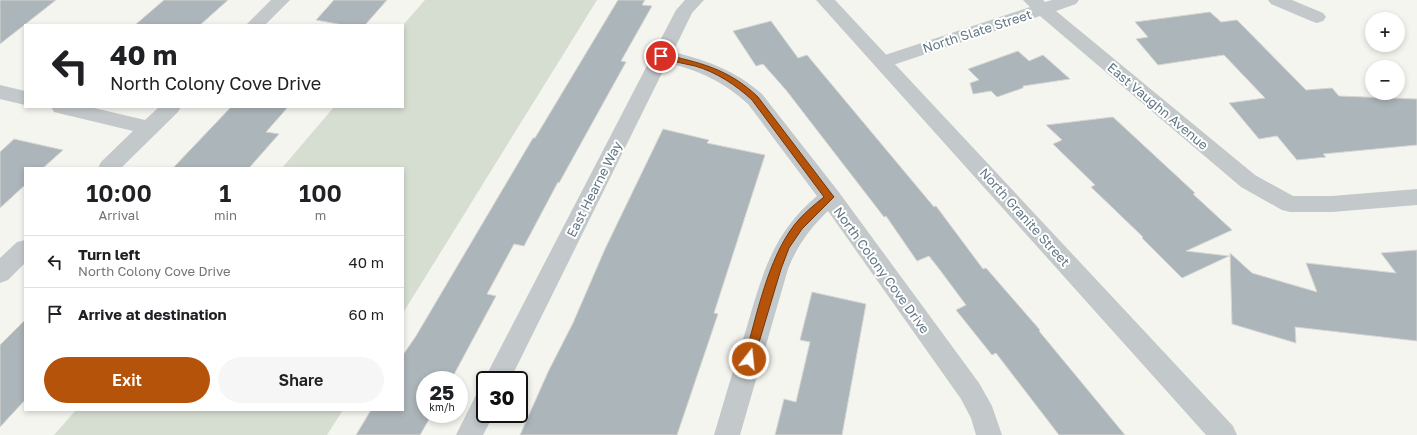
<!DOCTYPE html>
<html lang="en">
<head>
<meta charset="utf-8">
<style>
	body { margin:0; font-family:"Golos Text",sans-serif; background:#f6f6f6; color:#202124; height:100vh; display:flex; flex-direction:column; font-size:15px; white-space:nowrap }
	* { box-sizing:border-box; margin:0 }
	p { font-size:13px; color:#757577 }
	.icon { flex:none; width:22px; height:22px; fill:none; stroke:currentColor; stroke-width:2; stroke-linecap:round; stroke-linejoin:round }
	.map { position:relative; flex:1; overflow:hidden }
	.side { position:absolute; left:24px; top:167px; width:380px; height:244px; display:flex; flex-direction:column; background:#fff; border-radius:0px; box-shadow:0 2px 6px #0003 }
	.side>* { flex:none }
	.hud { position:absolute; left:24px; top:24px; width:380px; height:84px; border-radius:0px; box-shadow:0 2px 6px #0003; background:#fff; color:#202124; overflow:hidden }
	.tools { position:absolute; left:1365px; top:12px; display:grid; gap:8px }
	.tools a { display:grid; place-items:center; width:40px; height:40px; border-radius:50%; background:#fff; box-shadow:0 2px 6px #0003; font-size:20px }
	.speed { position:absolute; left:416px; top:371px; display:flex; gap:8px; font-size:20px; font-weight:700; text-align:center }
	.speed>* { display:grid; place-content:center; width:52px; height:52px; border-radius:50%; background:#fff; box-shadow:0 2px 6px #0003; line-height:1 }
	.speed small { font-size:10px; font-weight:400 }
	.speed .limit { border:2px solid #111; border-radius:6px; background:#fff; color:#111 }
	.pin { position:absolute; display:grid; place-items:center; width:34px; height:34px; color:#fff; margin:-17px; border:2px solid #fff; border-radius:50%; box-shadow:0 1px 4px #0007 }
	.me { position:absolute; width:44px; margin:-22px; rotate:16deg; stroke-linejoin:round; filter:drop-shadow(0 0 3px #0008) }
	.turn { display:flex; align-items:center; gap:14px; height:84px; padding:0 20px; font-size:18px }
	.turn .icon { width:52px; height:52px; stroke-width:2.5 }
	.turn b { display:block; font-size:28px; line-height:34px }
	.eta { display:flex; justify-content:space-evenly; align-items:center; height:68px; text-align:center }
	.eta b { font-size:24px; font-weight:600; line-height:28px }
	.cta { display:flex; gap:8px; margin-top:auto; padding:8px 20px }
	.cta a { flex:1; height:46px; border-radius:24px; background:#b45309; color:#fff; font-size:16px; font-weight:600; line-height:46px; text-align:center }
	.cta a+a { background:#f6f6f6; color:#202124 }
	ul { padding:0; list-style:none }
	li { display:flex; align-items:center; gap:12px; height:52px; padding:0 20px; border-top:1px solid #e0e0e0 }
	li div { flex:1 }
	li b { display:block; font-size:15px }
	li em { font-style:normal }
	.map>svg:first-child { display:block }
</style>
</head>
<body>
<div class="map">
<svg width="1417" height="435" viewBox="0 0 1417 435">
	<rect width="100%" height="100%" fill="#f5f5f0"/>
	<!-- green -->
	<g fill="#d6ddd1">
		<path d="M 425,0 L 597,0 L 403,313 L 403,168 L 282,168 L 334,107 L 403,107 L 403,25 Z"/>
		<path d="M 76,410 L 343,410 L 327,435 L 54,435 Z"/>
	</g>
	<!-- building -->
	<g fill="#acb5b9" stroke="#d6d6d3">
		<path d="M 0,0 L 56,0 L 0,44 Z"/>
		<path d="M 164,0 L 228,0 L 200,25 L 135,25 Z"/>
		<path d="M 334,0 L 387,0 L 365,25 L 343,25 L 316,20 Z"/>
		<path d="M 618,0 L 645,0 L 642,5 L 652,6 L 621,61 L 626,62 L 559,183 L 558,182 L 524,246 L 514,244 L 487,294 L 496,296 L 451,380 L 425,380 L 425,414 L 432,414 L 420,435 L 356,435 L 371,410 L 403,410 L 403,355 L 416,336 L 533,138 L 535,138 Z"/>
		<path d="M 1210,12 L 1221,22 L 1237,20 L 1306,90 L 1332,88 L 1339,96 L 1417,99 L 1417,145 L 1323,154 L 1326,157 L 1297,160 L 1277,136 L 1259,139 L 1229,103 L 1265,98 L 1224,55 L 1158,65 L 1136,39 L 1148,37 L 1135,22 Z"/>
		<path d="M 771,21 L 798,58 L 807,55 L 934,207 L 936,206 L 983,269 L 986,268 L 1040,330 L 1039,331 L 1125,435 L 1059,435 L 996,353 L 992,355 L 956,310 L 966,305 L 940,270 L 929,256 L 917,261 L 886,216 L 884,217 L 786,90 L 763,64 L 756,66 L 733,31 Z"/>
		<path d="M 1018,51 L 1029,61 L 1043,55 L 1070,79 L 1023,86 L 1023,88 L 997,97 L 991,91 L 973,94 L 970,83 L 979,80 L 968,69 Z"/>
		<path d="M 231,107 L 288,107 L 266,132 L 279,134 L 249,168 L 173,168 Z"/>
		<path d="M 1113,117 L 1195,193 L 1193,194 L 1232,230 L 1186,251 L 1229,256 L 1182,278 L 1142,238 L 1143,237 L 1091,187 L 1095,185 L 1053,144 L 1062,140 L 1046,125 Z"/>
		<path d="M 663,129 L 709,140 L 707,143 L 765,155 L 714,313 L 718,314 L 677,435 L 520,435 L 548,372 L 573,323 L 605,249 Z"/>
		<path d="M 14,139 L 63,150 L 43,168 L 25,168 L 25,185 L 0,208 L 0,152 Z"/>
		<path d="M 1417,250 L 1417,341 L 1295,327 L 1296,343 L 1232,324 L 1230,253 L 1252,273 L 1317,292 L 1306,263 L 1396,273 L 1381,253 Z"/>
		<path d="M 812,292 L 866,304 L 842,435 L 775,435 L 784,399 L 796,402 L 810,342 L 800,340 Z"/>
		<path d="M 25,320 L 25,400 L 0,427 L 0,345 Z"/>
	</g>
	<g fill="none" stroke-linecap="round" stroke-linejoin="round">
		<!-- minor -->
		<g fill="#c3c8ca" fill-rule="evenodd">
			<path d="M 271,0 L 290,0 L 265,25 L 246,25 Z"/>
			<path d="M 685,0 L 704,0 L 692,13 L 673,52 C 707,60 736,71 762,94 L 838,191 L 979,383 L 992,406 L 1002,435 L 976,435 L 971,418 L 961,399 L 828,211 C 810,228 797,246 788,269 L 740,435 L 714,435 C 724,401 734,367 745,333 C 761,279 771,234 817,196 L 748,104 C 724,82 699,70 667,63 L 510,380 L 485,380 L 485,382 L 484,380 L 488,372 L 652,56 L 676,10 Z"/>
			<path d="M 1023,0 L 1043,0 L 1045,2 L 1052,0 L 1079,0 L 1076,4 L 1056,11 L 1255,175 L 1293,196 L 1332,196 L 1417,189 L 1417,205 L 1332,212 L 1290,212 L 1282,210 L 1241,187 L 1040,16 L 890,66 L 883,68 L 876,66 L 874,62 L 876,58 L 1030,7 Z"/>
			<path d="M 1268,0 L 1292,0 L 1323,13 L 1326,17 L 1323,21 L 1317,23 L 1311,21 L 1271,4 Z"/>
			<path d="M 0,85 L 25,91 L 25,105 L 0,99 Z"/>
			<path d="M 51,107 L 90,107 L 145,120 L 159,107 L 181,107 L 178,112 L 121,168 L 98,168 L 101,162 L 133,131 L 54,112 Z"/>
			<path d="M 25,240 L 25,263 L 8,280 L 0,283 L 0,258 L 17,242 Z"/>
			<path d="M 485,392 L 485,414 L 494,414 L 483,435 L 456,435 L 476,395 Z"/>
		</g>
		<!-- tertiary -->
		<path fill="#c3c8ca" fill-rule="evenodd" d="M 816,0 L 835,0 L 1233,426 L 1237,435 L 1206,435 Z"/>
	</g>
	<!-- route -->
	<path fill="#b45309" stroke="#753606" d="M 661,54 C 699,62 729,69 758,97 L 834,197 L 802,229 L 789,248 L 781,269 L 754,359 L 753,363 L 749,364 L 745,363 L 744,359 C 757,316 767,260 795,224 C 803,214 814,205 824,197 L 752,100 C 736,85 716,72 695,66 C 683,63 670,61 658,58 L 657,56 Z"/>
	<g text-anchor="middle" stroke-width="4" stroke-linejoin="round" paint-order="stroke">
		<!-- street labels -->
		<g font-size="13" fill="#617684" stroke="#fff">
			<text transform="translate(977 31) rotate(-18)" y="5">North Slate Street</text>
			<text transform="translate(1158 106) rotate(40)" y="5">East Vaughn Avenue</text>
			<text transform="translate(594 189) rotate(-63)" y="5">East Hearne Way</text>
			<text transform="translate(1025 217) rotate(48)" y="5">North Granite Street</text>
			<text transform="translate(882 270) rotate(54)" y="5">North Colony Cove Drive</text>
		</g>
	</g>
</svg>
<div class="tools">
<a>+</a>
<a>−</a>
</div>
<div class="speed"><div>25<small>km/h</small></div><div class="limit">30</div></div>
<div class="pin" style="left:661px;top:56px;background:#d93025"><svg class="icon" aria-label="arrive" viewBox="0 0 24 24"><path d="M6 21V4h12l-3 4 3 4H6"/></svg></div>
<svg class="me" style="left:749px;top:359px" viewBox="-20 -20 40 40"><circle r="17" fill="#b45309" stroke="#fff" stroke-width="3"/><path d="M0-11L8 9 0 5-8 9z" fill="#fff"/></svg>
<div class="hud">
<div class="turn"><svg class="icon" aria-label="left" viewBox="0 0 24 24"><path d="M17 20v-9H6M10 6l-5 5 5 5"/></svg><div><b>40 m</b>North Colony Cove Drive</div></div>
</div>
<section class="side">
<div class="eta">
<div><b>10:00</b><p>Arrival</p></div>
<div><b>1</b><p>min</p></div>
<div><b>100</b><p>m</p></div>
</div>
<ul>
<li><svg class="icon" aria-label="left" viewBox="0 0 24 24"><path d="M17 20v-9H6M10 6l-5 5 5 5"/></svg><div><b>Turn left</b><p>North Colony Cove Drive</p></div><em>40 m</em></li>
<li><svg class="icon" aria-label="arrive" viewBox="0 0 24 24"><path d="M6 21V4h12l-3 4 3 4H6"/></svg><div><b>Arrive at destination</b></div><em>60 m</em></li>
</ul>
<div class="cta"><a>Exit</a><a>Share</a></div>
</section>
</div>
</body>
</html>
